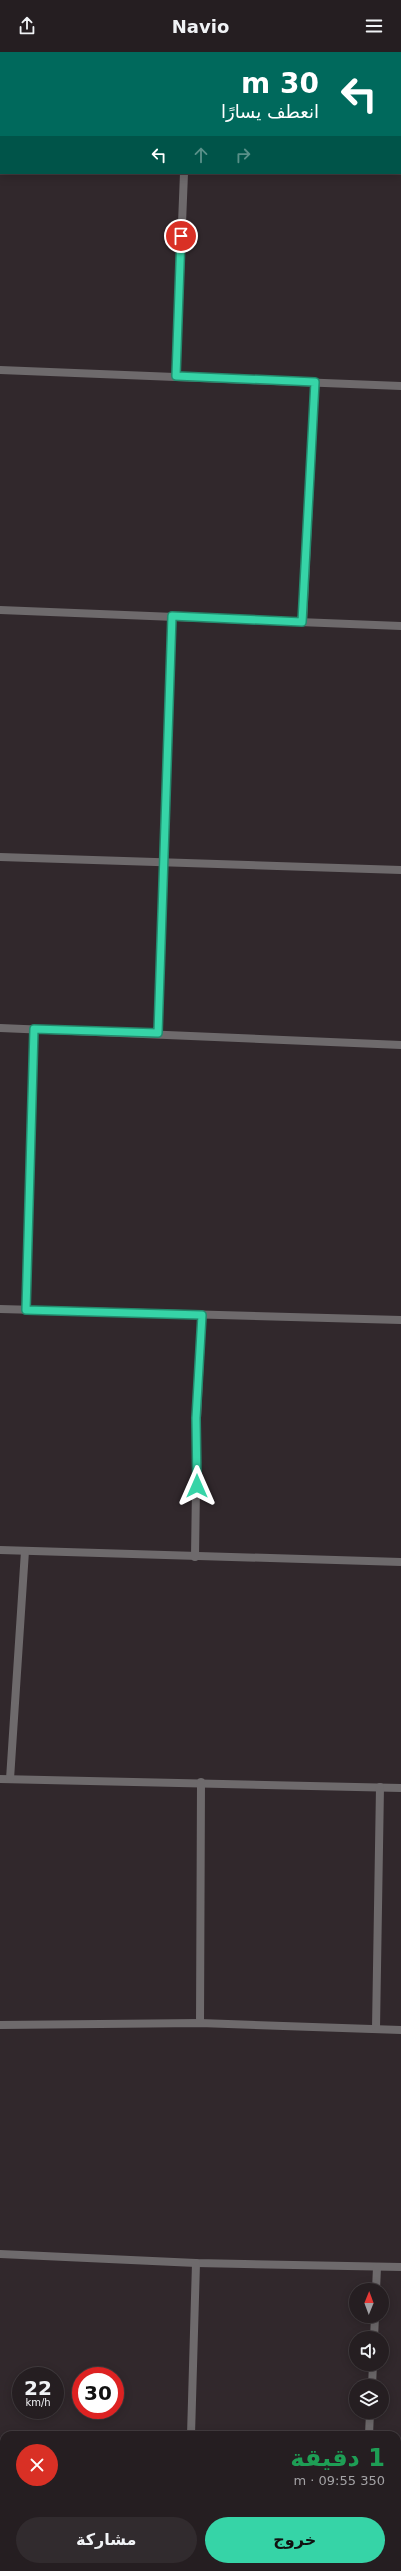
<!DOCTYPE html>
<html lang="ar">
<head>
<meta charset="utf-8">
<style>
	body { margin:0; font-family:"DejaVu Sans","Noto Naskh Arabic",sans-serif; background:#312b2e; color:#f1f3f6; direction:rtl; height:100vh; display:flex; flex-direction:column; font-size:15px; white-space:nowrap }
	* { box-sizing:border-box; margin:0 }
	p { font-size:13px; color:#a3a2a5 }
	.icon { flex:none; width:22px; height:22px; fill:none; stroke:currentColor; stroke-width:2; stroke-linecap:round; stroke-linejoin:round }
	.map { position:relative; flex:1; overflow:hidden; direction:ltr }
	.drawer { position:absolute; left:0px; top:2379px; width:401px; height:140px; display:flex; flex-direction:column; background:#251e21; border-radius:12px 12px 0 0; box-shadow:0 2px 10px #0003,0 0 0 1px #423c3f; direction:rtl }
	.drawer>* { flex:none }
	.hud { position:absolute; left:0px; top:0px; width:401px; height:122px; box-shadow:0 2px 10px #0003,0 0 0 1px #423c3f; direction:rtl; background:#00695c; color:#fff; overflow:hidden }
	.needle { width:26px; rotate:1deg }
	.buttons { position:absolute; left:349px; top:2231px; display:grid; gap:8px }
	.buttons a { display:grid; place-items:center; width:40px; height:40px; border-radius:50%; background:#251e21; box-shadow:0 2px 10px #0003,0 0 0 1px #423c3f; font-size:20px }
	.speed { position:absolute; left:12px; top:2315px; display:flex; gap:8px; font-size:20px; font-weight:700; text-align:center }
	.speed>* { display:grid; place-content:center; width:52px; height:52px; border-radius:50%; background:#251e21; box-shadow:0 2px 10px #0003,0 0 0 1px #423c3f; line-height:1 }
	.speed small { font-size:10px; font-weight:400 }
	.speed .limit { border:6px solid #d22; background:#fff; color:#111 }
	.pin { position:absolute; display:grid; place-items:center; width:34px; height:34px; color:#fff; margin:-17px; border:2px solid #fff; border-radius:50%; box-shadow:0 1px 4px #0007 }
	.me { position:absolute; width:44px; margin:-22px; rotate:0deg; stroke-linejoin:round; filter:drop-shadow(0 0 3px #0008) }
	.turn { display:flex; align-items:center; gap:14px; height:84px; padding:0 16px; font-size:18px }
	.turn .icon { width:52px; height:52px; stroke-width:2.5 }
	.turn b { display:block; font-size:28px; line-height:34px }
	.lanes { display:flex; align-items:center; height:38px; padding:0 16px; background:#0003; justify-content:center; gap:20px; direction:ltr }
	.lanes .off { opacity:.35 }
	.round { display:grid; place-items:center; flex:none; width:42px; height:42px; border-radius:21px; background:#312b2e }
	.summary { display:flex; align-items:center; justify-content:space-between; height:68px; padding:0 16px }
	h1 { font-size:24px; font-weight:600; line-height:30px; color:#1e9e55 }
	.cta { display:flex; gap:8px; margin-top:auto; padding:8px 16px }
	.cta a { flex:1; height:46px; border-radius:24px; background:#36d4a7; color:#111; font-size:16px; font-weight:600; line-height:46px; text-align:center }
	.cta a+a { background:#312b2e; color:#f1f3f6 }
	header { display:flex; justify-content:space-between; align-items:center; height:52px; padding:0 16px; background:#251e21; font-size:18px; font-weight:600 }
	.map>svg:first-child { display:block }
</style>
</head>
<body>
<header><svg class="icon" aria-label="menu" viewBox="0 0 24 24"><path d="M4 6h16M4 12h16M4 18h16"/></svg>Navio<svg class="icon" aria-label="share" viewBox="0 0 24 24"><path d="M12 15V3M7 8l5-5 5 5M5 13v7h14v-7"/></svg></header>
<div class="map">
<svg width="401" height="2519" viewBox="0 0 401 2519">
	<rect width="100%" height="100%" fill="#31282c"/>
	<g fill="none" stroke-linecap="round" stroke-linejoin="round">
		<!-- street -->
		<g stroke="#6e6a6c" stroke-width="8">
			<path d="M 342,1 L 342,0"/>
			<path d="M 0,89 L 1,89"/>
			<path d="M 400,104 L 401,104"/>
			<path d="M 0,318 L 401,334"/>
			<path d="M 176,324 L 184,121"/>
			<path d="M 0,558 L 401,574"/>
			<path d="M 303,570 L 315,330"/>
			<path d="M 0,805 L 401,818"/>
			<path d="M 0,976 L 401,993"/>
			<path d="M 158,981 L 172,564"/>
			<path d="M 0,1257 L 401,1268"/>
			<path d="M 26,1258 L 34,977"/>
			<path d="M 0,1498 L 401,1510"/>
			<path d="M 195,1505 L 197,1366 L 202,1263"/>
			<path d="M 0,1727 L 401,1736"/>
			<path d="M 10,1727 L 25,1499"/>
			<path d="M 200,1971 L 201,1730"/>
			<path d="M 0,1973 L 200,1971 L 401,1978"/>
			<path d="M 376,1976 L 380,1735"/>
			<path d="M 0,2202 L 196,2211 L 401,2215"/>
			<path d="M 376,2238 L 377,2215"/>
			<path d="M 374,2286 L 375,2264"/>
			<path d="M 372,2334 L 373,2312"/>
			<path d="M 191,2383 L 196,2211"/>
			<path d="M 369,2383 L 370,2360"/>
			<path d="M 0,2450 L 4,2450"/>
			<path d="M 397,2464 L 401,2464"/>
		</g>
	</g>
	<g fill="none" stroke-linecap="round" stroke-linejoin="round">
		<defs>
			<path id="route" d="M 181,184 L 176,324 L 315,330 L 302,570 L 172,564 L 158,981 L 34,977 L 26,1258 L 202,1263 L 196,1366 L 197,1434"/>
		</defs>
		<!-- route casing -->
		<use href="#route" stroke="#238a6d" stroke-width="10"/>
		<!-- route -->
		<use href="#route" stroke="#36d4a7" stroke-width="7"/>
	</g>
</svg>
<div class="buttons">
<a><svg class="needle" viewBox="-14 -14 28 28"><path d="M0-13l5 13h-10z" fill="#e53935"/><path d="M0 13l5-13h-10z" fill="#a3a2a5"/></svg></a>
<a><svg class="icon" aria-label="sound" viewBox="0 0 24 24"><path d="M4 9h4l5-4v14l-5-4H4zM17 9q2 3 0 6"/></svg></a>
<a><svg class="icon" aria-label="layers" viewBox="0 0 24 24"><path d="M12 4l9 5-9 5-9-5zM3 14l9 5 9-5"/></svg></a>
</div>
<div class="speed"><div>22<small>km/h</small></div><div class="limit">30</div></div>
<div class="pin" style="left:181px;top:184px;background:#d93025"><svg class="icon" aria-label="arrive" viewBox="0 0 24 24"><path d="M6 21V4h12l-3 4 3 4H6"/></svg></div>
<svg class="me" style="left:197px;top:1434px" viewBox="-20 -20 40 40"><path d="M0-17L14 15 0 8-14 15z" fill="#36d4a7" stroke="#fff" stroke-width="4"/></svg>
<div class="hud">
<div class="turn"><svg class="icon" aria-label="left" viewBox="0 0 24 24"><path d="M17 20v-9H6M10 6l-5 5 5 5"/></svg><div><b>30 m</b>انعطف يسارًا</div></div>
<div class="lanes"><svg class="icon" aria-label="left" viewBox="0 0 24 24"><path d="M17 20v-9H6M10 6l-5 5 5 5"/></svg><svg class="icon off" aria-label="ahead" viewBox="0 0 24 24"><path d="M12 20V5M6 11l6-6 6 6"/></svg><svg class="icon off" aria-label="right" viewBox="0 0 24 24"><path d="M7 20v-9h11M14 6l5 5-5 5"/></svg></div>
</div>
<section class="drawer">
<div class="summary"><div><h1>1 دقيقة</h1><p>350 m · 09:55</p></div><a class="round" style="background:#d93025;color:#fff"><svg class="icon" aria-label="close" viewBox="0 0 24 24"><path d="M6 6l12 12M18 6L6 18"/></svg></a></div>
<div class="cta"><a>خروج</a><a>مشاركة</a></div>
</section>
</div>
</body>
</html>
